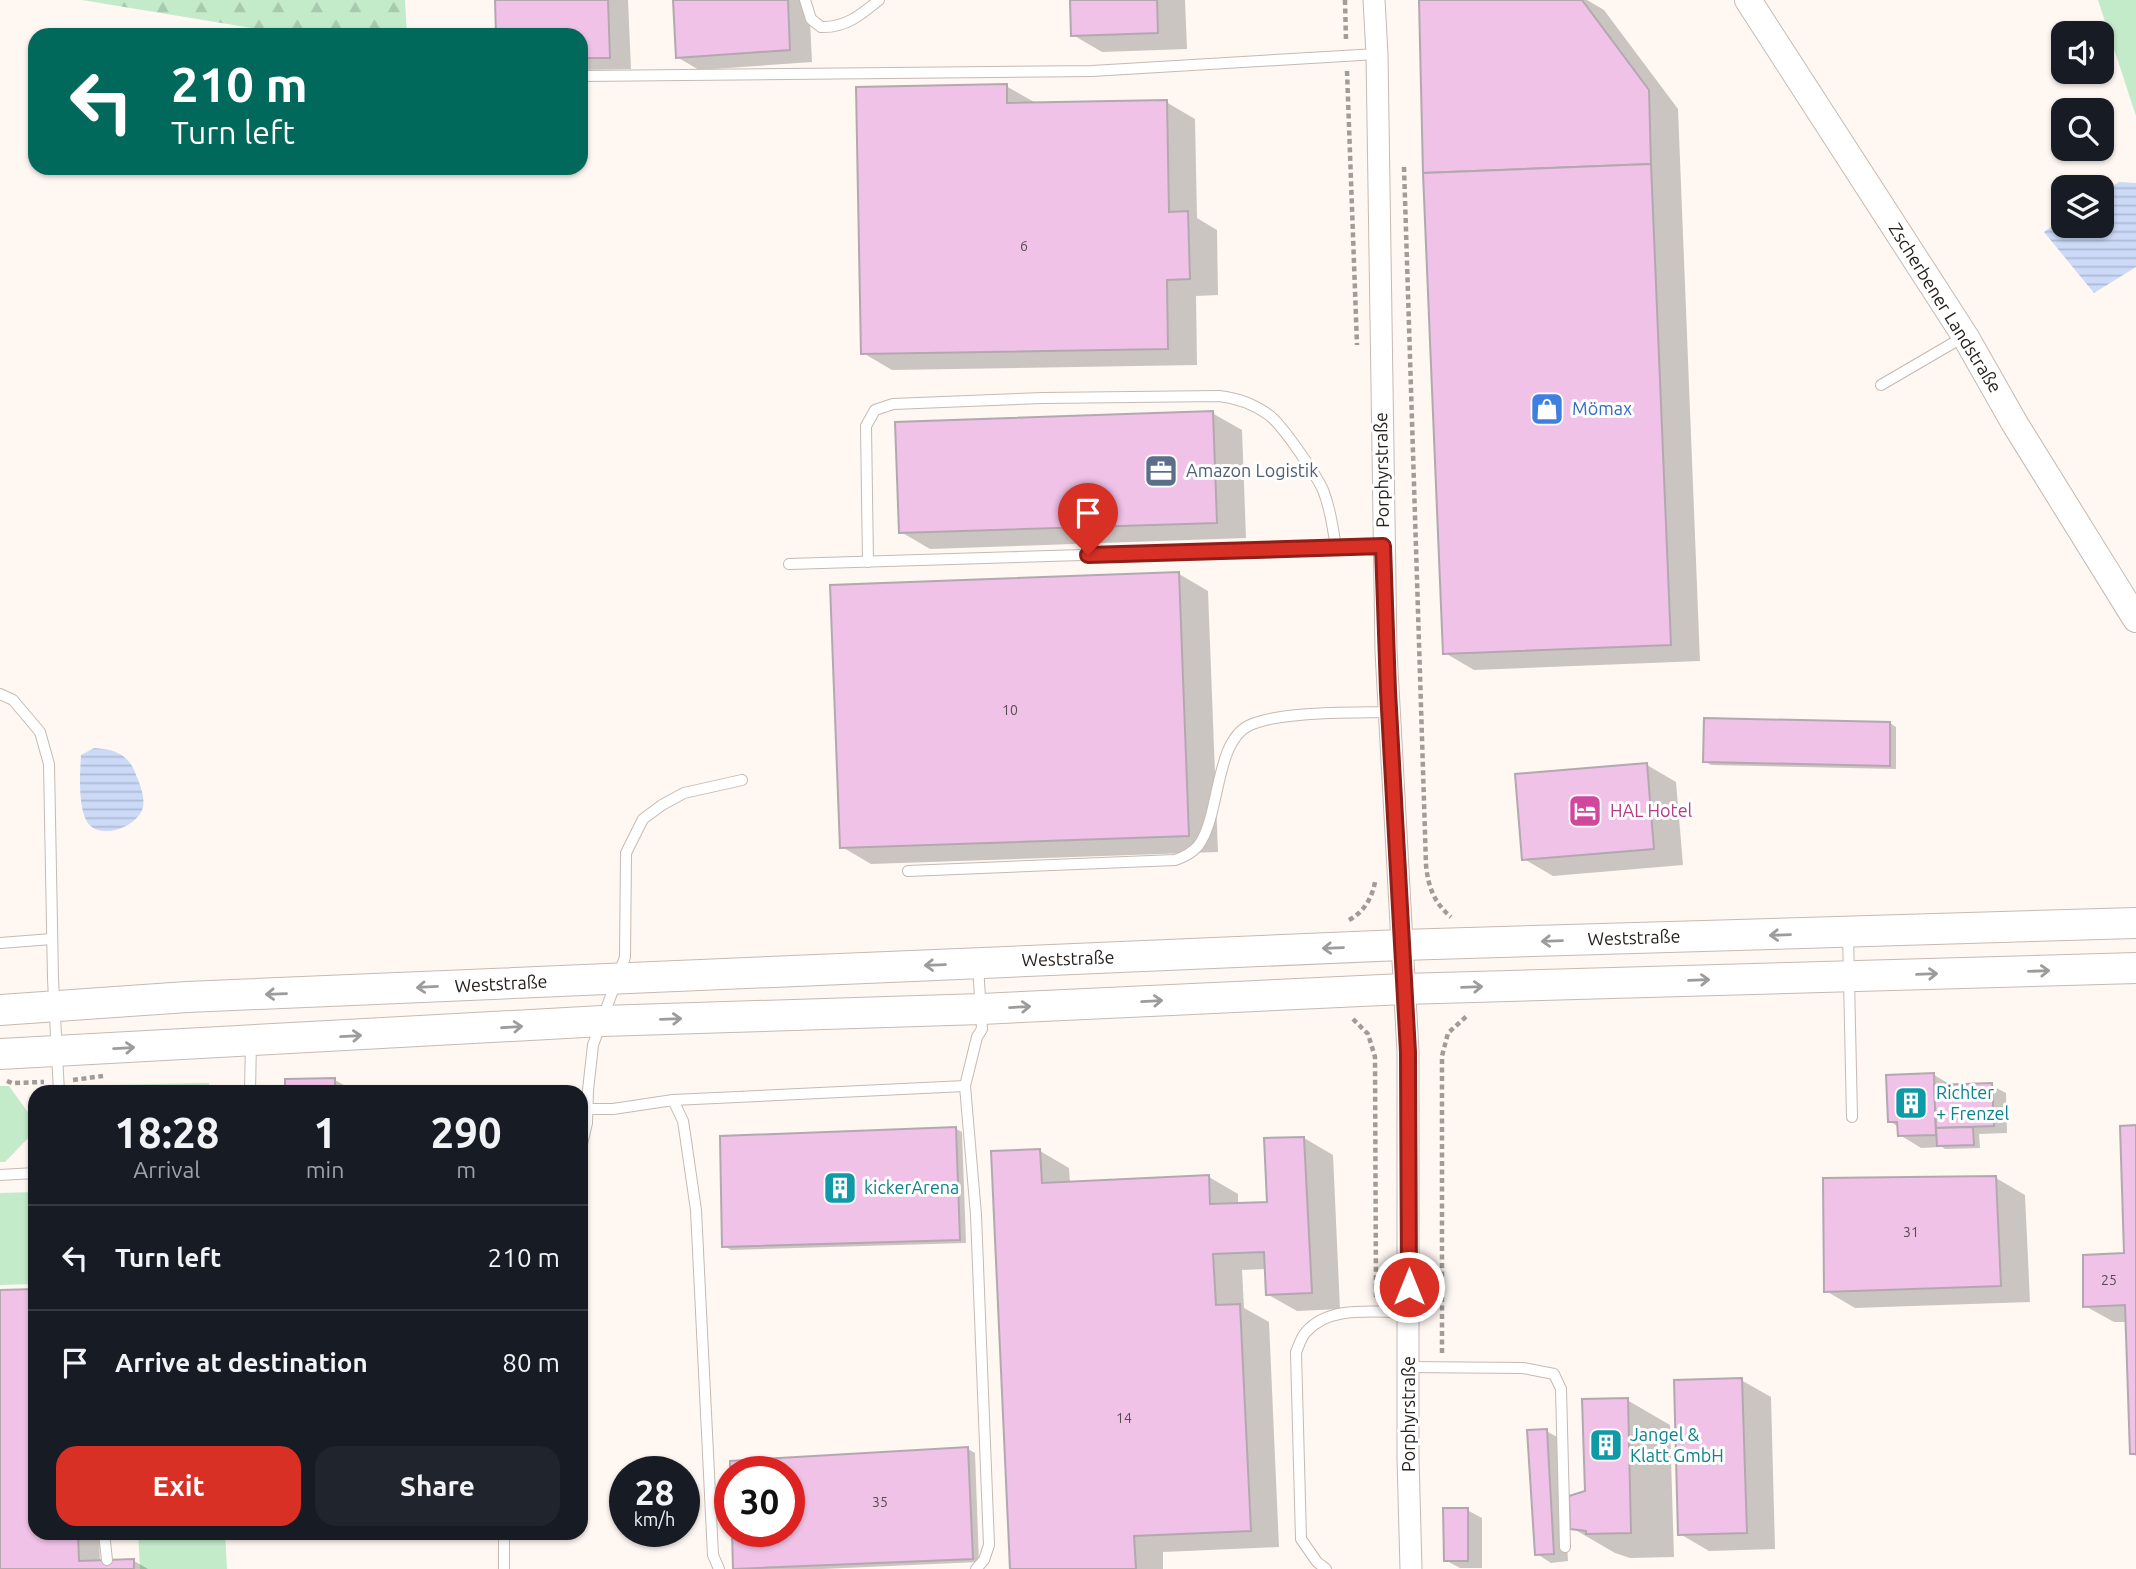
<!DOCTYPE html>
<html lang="en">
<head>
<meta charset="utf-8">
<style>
	body { margin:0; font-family:Ubuntu,sans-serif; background:#20242c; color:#f1f3f6; height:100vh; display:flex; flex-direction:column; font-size:26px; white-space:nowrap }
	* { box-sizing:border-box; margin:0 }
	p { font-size:23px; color:#9ea1a6 }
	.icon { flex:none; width:38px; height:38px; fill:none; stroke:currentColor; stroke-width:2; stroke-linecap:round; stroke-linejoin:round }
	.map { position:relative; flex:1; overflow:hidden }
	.panel { position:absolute; left:28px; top:1085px; width:560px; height:455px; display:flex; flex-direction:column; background:#171b24; border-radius:21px; box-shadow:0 2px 5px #0004 }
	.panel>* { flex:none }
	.top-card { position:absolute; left:28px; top:28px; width:560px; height:147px; border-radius:21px; box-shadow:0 2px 5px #0004; background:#00695c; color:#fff; overflow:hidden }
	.buttons { position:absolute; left:2051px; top:21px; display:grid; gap:14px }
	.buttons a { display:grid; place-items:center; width:63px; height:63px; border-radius:14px; background:#171b24; box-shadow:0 2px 5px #0004; font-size:35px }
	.speed { position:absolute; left:609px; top:1456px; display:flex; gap:14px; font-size:35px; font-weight:700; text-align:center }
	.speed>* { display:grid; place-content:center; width:91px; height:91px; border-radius:50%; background:#171b24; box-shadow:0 2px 5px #0004; line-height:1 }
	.speed small { font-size:18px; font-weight:400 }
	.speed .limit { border:10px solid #d22; background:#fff; color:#111 }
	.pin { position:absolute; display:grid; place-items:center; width:60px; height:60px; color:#fff; margin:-72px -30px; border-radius:50% 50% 50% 0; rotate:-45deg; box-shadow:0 0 7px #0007 }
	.pin .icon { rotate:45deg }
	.me { position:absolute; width:77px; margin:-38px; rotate:0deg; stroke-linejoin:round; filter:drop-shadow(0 0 5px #0008) }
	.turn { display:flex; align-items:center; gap:24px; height:147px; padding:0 28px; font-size:32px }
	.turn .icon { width:91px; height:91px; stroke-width:2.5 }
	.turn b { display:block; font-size:49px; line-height:60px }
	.eta { display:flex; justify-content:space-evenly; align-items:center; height:119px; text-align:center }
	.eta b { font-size:42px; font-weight:700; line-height:49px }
	.action { display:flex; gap:14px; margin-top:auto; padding:14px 28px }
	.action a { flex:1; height:80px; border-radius:21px; background:#d93025; color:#fff; font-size:28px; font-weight:700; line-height:80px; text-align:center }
	.action a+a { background:#20242c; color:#f1f3f6 }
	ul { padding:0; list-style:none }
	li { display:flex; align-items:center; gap:21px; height:105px; padding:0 28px; border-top:2px solid #363941 }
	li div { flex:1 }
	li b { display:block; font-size:26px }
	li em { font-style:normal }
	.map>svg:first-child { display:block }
</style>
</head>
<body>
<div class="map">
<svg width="2136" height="1569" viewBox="0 0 2136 1569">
	<defs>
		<pattern id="forest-firs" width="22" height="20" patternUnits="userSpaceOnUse" patternTransform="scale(1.75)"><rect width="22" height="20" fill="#c3ebca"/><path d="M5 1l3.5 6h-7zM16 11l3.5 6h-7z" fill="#a8c9ad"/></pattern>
		<pattern id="water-rules" width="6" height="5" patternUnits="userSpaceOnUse" patternTransform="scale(1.75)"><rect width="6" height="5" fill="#ccdaf7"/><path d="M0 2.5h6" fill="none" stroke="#afbbd3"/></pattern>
	</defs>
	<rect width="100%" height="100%" fill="#fef7f2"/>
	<!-- green -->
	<g fill="#c3ebca">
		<path d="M 2098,0 L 2136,0 L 2136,116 Z"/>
		<path d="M 209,1083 L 209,1092 L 103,1092 L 107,1085 Z"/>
		<path d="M 0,1086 L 9,1086 L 35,1122 L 35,1131 L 5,1162 L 0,1162 Z"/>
		<path d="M 35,1192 L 35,1284 L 0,1285 L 0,1193 Z"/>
		<path d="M 138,1533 L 225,1533 L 227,1569 L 140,1569 Z"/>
	</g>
	<!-- forest -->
	<path fill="url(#forest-firs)" d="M 82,0 L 405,0 L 407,35 L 294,35 Z"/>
	<!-- water -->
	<g fill="url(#water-rules)">
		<path d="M 2119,182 L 2136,183 L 2136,267 L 2094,293 L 2044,232 L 2063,219 L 2063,226 L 2102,226 L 2102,193 Z"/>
		<path d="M 94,748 C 114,749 129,754 136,775 C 140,784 145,797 143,807 C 138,828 97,842 86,820 C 78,803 80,773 81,755 Z"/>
	</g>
	<!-- shadow -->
	<g fill="#0003">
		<path d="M 496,0 L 628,0 L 631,69 L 581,70 L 581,35 L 498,35 Z"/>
		<path d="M 675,0 L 809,0 L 812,62 L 699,70 L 677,57 Z"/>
		<path d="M 1071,0 L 1185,0 L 1187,49 L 1102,52 L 1073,35 Z"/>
		<path d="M 1421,0 L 1587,0 L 1604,10 L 1678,109 L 1700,661 L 1474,670 L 1445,653 Z"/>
		<path d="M 1006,86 L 1036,103 L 1166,102 L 1195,119 L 1197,218 L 1217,230 L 1218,295 L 1196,296 L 1197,365 L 892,370 L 863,353 Z"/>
		<path d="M 1212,413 L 1242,430 L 1246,538 L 930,549 L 901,532 Z"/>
		<path d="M 1179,574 L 1208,591 L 1218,852 L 871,864 L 842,847 Z"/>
		<path d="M 1890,723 L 1896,727 L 1896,769 L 1711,765 L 1705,761 Z"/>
		<path d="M 1647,765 L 1676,782 L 1683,865 L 1553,876 L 1524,859 Z"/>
		<path d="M 1934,1075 L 1953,1086 L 1991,1085 L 2006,1093 L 2007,1133 L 1979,1134 L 1980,1148 L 1945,1149 L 1942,1147 L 1921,1148 L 1900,1135 L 1899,1127 L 1889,1121 Z"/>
		<path d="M 335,1080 L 349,1088 L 349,1092 L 287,1092 Z"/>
		<path d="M 2136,1127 L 2136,1456 L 2132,1453 L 2127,1322 L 2114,1322 L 2085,1306 L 2126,1255 Z"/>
		<path d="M 956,1129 L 962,1132 L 966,1243 L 731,1250 L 724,1246 Z"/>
		<path d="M 1304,1138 L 1333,1155 L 1340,1309 L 1297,1311 L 1267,1294 L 1266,1269 L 1242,1270 L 1244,1308 L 1269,1322 L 1279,1547 L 1163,1552 L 1163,1569 L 1011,1569 L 1040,1151 L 1069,1168 L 1070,1183 L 1209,1177 L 1238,1194 L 1238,1205 L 1269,1203 Z"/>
		<path d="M 1996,1178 L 2025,1195 L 2030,1302 L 1855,1308 L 1826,1291 Z"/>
		<path d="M 35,1291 L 35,1533 L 99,1533 L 100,1562 L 134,1561 L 148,1569 L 0,1569 L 0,1292 Z"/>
		<path d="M 1741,1380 L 1771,1397 L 1775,1549 L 1709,1551 L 1680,1534 Z"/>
		<path d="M 1627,1400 L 1670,1425 L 1674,1557 L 1630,1558 L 1615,1553 L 1572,1528 Z"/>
		<path d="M 1546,1431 L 1561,1439 L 1568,1561 L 1551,1563 L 1537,1554 Z"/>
		<path d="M 968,1449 L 975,1453 L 979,1562 L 822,1569 L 735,1569 L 789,1531 Z"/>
		<path d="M 1467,1510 L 1482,1518 L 1482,1568 L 1460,1568 L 1445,1560 Z"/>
	</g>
	<!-- building -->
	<g fill="#f0c2e7" stroke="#b3a8b0" stroke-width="2">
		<path d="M 495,0 L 608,0 L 610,58 L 581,58 L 581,35 L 496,35 Z"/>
		<path d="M 673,0 L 788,0 L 790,50 L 676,58 Z"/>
		<path d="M 1070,0 L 1157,0 L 1158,33 L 1071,36 Z"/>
		<path d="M 1419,0 L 1582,0 L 1649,90 L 1651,164 L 1423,173 Z"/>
		<path d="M 1007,84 L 1007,103 L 1167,100 L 1169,212 L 1188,211 L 1190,279 L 1167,280 L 1168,349 L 861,354 L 856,87 Z"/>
		<path d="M 1651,164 L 1671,645 L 1443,654 L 1423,173 Z"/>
		<path d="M 1213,411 L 1217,523 L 899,533 L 895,422 Z"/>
		<path d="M 1179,572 L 1189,836 L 840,848 L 830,585 Z"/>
		<path d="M 1704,718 L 1890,722 L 1890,766 L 1703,762 Z"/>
		<path d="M 1647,763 L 1654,849 L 1522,860 L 1515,774 Z"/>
		<path d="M 1934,1073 L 1936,1135 L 1898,1136 L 1897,1122 L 1888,1122 L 1886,1075 Z"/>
		<path d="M 335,1078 L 335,1092 L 285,1092 L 285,1079 Z"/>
		<path d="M 1992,1083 L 1994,1126 L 1936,1128 L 1934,1085 Z"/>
		<path d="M 2136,1125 L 2136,1454 L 2130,1454 L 2125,1305 L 2083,1307 L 2083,1255 L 2124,1253 L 2120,1126 Z"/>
		<path d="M 956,1127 L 960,1240 L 722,1247 L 720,1136 Z"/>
		<path d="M 1973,1127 L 1974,1145 L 1937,1146 L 1936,1128 Z"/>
		<path d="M 1304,1137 L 1312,1293 L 1266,1295 L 1264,1252 L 1213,1254 L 1216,1305 L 1240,1304 L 1251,1531 L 1134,1536 L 1136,1569 L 1010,1569 L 991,1151 L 1040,1149 L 1042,1183 L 1209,1175 L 1210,1204 L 1267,1202 L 1264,1138 Z"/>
		<path d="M 1996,1176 L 2001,1286 L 1824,1292 L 1823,1178 Z"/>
		<path d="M 35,1289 L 35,1533 L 78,1533 L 79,1561 L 134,1559 L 134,1569 L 0,1569 L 0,1290 Z"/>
		<path d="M 1742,1378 L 1747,1533 L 1678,1535 L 1674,1380 Z"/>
		<path d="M 1628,1398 L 1631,1533 L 1586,1534 L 1586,1531 L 1570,1529 L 1569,1496 L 1585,1491 L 1582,1399 Z"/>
		<path d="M 1547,1429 L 1554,1554 L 1535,1555 L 1527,1430 Z"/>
		<path d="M 968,1447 L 973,1559 L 733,1569 L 732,1531 L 789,1531 L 789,1472 L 730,1472 L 730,1461 Z"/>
		<path d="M 1443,1508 L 1468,1508 L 1468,1561 L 1444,1561 Z"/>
	</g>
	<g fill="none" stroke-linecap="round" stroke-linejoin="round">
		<defs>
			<g id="service">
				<path d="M 805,0 L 811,19 L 821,27 C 845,28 861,15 879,0"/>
				<path d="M 581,76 L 1092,71 L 1377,54"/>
				<path d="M 1881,385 L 1965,336"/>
				<path d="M 868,562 L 866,426 L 875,410 L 893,404 L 1043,398 L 1219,396 C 1237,398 1254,404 1269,415 C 1283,426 1315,473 1323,490 C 1330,508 1333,528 1336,548"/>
				<path d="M 789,564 L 1383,546"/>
				<path d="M 0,694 L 13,700 L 40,732 L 49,764 L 53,979 L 59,1092"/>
				<path d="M 908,871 L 1175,860 C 1184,857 1192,853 1198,846 C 1221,816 1214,741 1250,725 C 1281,711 1353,713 1389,712"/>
				<path d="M 1848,933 L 1852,1117"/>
				<path d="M 0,943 L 52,939"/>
				<path d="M 250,1092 L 251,1041"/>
				<path d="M 673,1100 L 965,1086"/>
				<path d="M 587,1109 L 613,1109 L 673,1100 L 683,1121 L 685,1134 L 696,1210 L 713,1555 L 719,1569"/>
				<path d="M 581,1148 L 587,1123 L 588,1090 L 593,1045 L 625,957 L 626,853 L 643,819 L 662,805 L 684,793 L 742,780"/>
				<path d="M 0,1175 L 35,1173"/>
				<path d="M 1408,1367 L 1523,1368 L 1554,1374 L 1561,1389 L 1565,1547"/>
				<path d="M 104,1533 L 107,1560"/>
				<path d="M 504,1533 L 504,1569"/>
				<path d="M 976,1569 L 984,1560 L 989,1545 L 976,1215 L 965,1086 L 977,1037 L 982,1029 L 978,966"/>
				<path d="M 1326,1569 L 1317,1562 L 1301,1539 L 1296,1352 C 1299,1346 1301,1337 1306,1332 C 1330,1304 1376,1313 1409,1312"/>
			</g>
			<path id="minor" d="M 1374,0 L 1377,54 L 1386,651 L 1408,1052 L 1408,1458 L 1411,1569"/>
			<path id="tertiary" d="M 1748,0 L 1965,336 L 2015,424 L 2136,619"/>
			<g id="secondary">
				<path d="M 0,1010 L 187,997 L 1401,945 L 2136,923"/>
				<path d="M 0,1054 L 602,1021 L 981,1009 L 1404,989 L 2136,968"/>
			</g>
		</defs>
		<!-- service casing -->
		<use href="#service" stroke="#c6bab2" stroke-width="12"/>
		<!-- minor casing -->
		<use href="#minor" stroke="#c6bab2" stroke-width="23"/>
		<!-- tertiary casing -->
		<use href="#tertiary" stroke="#c6bab2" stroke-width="28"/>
		<!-- secondary casing -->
		<use href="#secondary" stroke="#c6bab2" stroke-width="32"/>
		<!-- path -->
		<g stroke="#a29c98" stroke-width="4.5" stroke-dasharray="5 3.5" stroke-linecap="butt">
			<path d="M 1345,0 L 1346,41"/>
			<path d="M 1347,71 L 1357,345"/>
			<path d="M 1404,167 L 1426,865 C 1428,886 1434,903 1451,917"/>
			<path d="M 1349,920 C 1364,912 1372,898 1375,882"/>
			<path d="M 1353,1019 L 1368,1034 L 1375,1057 L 1376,1297"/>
			<path d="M 73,1080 L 103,1076"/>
			<path d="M 7,1081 L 12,1083 L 44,1082"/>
			<path d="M 1442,1353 L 1442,1056 L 1448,1033 L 1468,1015"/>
		</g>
		<!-- service -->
		<use href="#service" stroke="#fff" stroke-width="10"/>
		<!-- minor -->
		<use href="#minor" stroke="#fff" stroke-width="21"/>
		<!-- tertiary -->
		<use href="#tertiary" stroke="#fff" stroke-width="26"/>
		<!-- secondary -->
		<use href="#secondary" stroke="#fff" stroke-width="30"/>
	</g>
	<!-- one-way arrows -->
	<defs><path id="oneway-shaft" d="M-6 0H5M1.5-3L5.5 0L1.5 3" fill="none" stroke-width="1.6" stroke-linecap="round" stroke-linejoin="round" transform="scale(1.75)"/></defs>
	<g stroke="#9e9c9a">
		<use href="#oneway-shaft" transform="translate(1780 935) rotate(178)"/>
		<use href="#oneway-shaft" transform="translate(1552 941) rotate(178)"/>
		<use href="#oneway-shaft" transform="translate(1333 948) rotate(178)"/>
		<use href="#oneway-shaft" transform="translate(935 965) rotate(178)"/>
		<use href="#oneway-shaft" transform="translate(2039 971) rotate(-2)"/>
		<use href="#oneway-shaft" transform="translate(1927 974) rotate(-2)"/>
		<use href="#oneway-shaft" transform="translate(1699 980) rotate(-2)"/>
		<use href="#oneway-shaft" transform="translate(427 987) rotate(177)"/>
		<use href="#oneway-shaft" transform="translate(1472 987) rotate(-2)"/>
		<use href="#oneway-shaft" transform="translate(276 994) rotate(178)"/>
		<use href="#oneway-shaft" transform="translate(1152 1001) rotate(-3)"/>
		<use href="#oneway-shaft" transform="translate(1020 1007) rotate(-3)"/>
		<use href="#oneway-shaft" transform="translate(671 1019) rotate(-2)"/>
		<use href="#oneway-shaft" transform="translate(512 1027) rotate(-4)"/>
		<use href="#oneway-shaft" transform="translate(351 1036) rotate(-3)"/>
		<use href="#oneway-shaft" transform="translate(124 1048) rotate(-3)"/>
	</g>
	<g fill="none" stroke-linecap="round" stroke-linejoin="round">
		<defs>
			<path id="route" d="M 1088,555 L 1383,546 L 1388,691 L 1408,1052 L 1409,1287"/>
		</defs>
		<!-- route casing -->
		<use href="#route" stroke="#8d1f18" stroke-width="18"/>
		<!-- route -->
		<use href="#route" stroke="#d93025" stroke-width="12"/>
	</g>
	<!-- icons -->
	<defs>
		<symbol id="shop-square" viewBox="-11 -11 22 22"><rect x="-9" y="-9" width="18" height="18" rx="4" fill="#3f7fe0" stroke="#fff"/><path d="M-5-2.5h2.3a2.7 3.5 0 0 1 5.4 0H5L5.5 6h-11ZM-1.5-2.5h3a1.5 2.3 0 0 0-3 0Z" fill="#fff"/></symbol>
		<symbol id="office-square" viewBox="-11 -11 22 22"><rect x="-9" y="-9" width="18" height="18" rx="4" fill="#5c6f8a" stroke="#fff"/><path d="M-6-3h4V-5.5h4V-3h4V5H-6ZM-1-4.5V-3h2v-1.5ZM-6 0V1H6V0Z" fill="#fff"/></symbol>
		<symbol id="hotel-square" viewBox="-11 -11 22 22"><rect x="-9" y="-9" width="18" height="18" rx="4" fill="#d1479c" stroke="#fff"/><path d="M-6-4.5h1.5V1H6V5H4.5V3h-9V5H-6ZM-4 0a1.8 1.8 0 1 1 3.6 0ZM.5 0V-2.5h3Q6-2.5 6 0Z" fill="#fff"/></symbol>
		<symbol id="building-square" viewBox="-11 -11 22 22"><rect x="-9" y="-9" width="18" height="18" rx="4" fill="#0f9aa8" stroke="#fff"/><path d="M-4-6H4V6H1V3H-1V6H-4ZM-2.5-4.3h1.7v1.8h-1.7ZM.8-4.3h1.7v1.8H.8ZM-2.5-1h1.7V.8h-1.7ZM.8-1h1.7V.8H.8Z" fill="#fff"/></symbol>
	</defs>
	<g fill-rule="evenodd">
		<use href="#shop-square" x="1528" y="390" width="38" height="38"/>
		<use href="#office-square" x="1142" y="452" width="38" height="38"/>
		<use href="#hotel-square" x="1566" y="792" width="38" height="38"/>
		<use href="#building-square" x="1892" y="1084" width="38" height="38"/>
		<use href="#building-square" x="821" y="1169" width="38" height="38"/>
		<use href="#building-square" x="1587" y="1426" width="38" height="38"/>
	</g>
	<g text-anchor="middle" stroke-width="6" stroke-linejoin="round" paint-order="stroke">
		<!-- number labels -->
		<g font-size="14" fill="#594a51">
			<text x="1024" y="251">6</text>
			<text x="1010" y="715">10</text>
			<text x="1911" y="1237">31</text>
			<text x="2109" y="1285">25</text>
			<text x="1124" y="1423">14</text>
			<text x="880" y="1507">35</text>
		</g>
		<!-- street labels -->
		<g font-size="18" fill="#27221f" stroke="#fff">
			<text transform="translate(1945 308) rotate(58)" y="6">Zscherbener Landstraße</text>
			<text transform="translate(1382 470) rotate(-91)" y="6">Porphyrstraße</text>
			<text transform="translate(1634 938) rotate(-2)" y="6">Weststraße</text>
			<text transform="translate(1068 959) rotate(-2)" y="6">Weststraße</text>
			<text transform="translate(501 984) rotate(-3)" y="6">Weststraße</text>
			<text transform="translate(1409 1414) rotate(-90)" y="6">Porphyrstraße</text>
		</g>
		<!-- shop labels -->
		<g font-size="18" fill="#366cbe" stroke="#fff" text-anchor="start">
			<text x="1572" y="415">Mömax</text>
		</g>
		<!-- service labels -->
		<g font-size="18" fill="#4e5e75" stroke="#fff" text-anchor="start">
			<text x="1186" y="477">Amazon Logistik</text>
		</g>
		<!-- hotel labels -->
		<g font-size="18" fill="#b23c85" stroke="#fff" text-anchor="start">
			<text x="1610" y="817">HAL Hotel</text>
		</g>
		<!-- culture labels -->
		<g font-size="18" fill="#0d838f" stroke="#fff" text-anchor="start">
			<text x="1936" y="1099">Richter<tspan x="1936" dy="21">+ Frenzel</tspan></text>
			<text x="864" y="1194">kickerArena</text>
			<text x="1630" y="1441">Jangel &amp;<tspan x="1630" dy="21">Klatt GmbH</tspan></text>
		</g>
	</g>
</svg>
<div class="buttons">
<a><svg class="icon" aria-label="sound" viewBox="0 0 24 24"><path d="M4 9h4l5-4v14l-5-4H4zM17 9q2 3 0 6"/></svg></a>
<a><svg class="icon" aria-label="search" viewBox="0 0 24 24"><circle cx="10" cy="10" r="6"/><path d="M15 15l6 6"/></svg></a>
<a><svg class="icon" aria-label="layers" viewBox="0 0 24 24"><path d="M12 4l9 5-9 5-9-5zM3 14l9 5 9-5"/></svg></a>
</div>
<div class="speed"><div>28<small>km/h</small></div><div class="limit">30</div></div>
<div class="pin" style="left:1088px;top:555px;background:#d93025"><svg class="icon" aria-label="arrive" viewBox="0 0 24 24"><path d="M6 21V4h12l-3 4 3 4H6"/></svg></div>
<svg class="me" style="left:1409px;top:1287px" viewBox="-20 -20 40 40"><circle r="17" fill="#d93025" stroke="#fff" stroke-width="3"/><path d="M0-11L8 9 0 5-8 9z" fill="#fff"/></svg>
<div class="top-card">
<div class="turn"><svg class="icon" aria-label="left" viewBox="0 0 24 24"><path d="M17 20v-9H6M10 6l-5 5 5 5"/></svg><div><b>210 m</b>Turn left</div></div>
</div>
<section class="panel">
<div class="eta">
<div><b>18:28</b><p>Arrival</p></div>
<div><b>1</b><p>min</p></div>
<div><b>290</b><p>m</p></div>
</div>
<ul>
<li><svg class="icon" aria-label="left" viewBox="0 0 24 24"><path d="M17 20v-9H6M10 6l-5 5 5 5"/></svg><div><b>Turn left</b></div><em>210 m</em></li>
<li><svg class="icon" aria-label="arrive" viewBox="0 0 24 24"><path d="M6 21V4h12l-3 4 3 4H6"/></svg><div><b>Arrive at destination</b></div><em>80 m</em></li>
</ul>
<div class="action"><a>Exit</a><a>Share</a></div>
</section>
</div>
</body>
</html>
